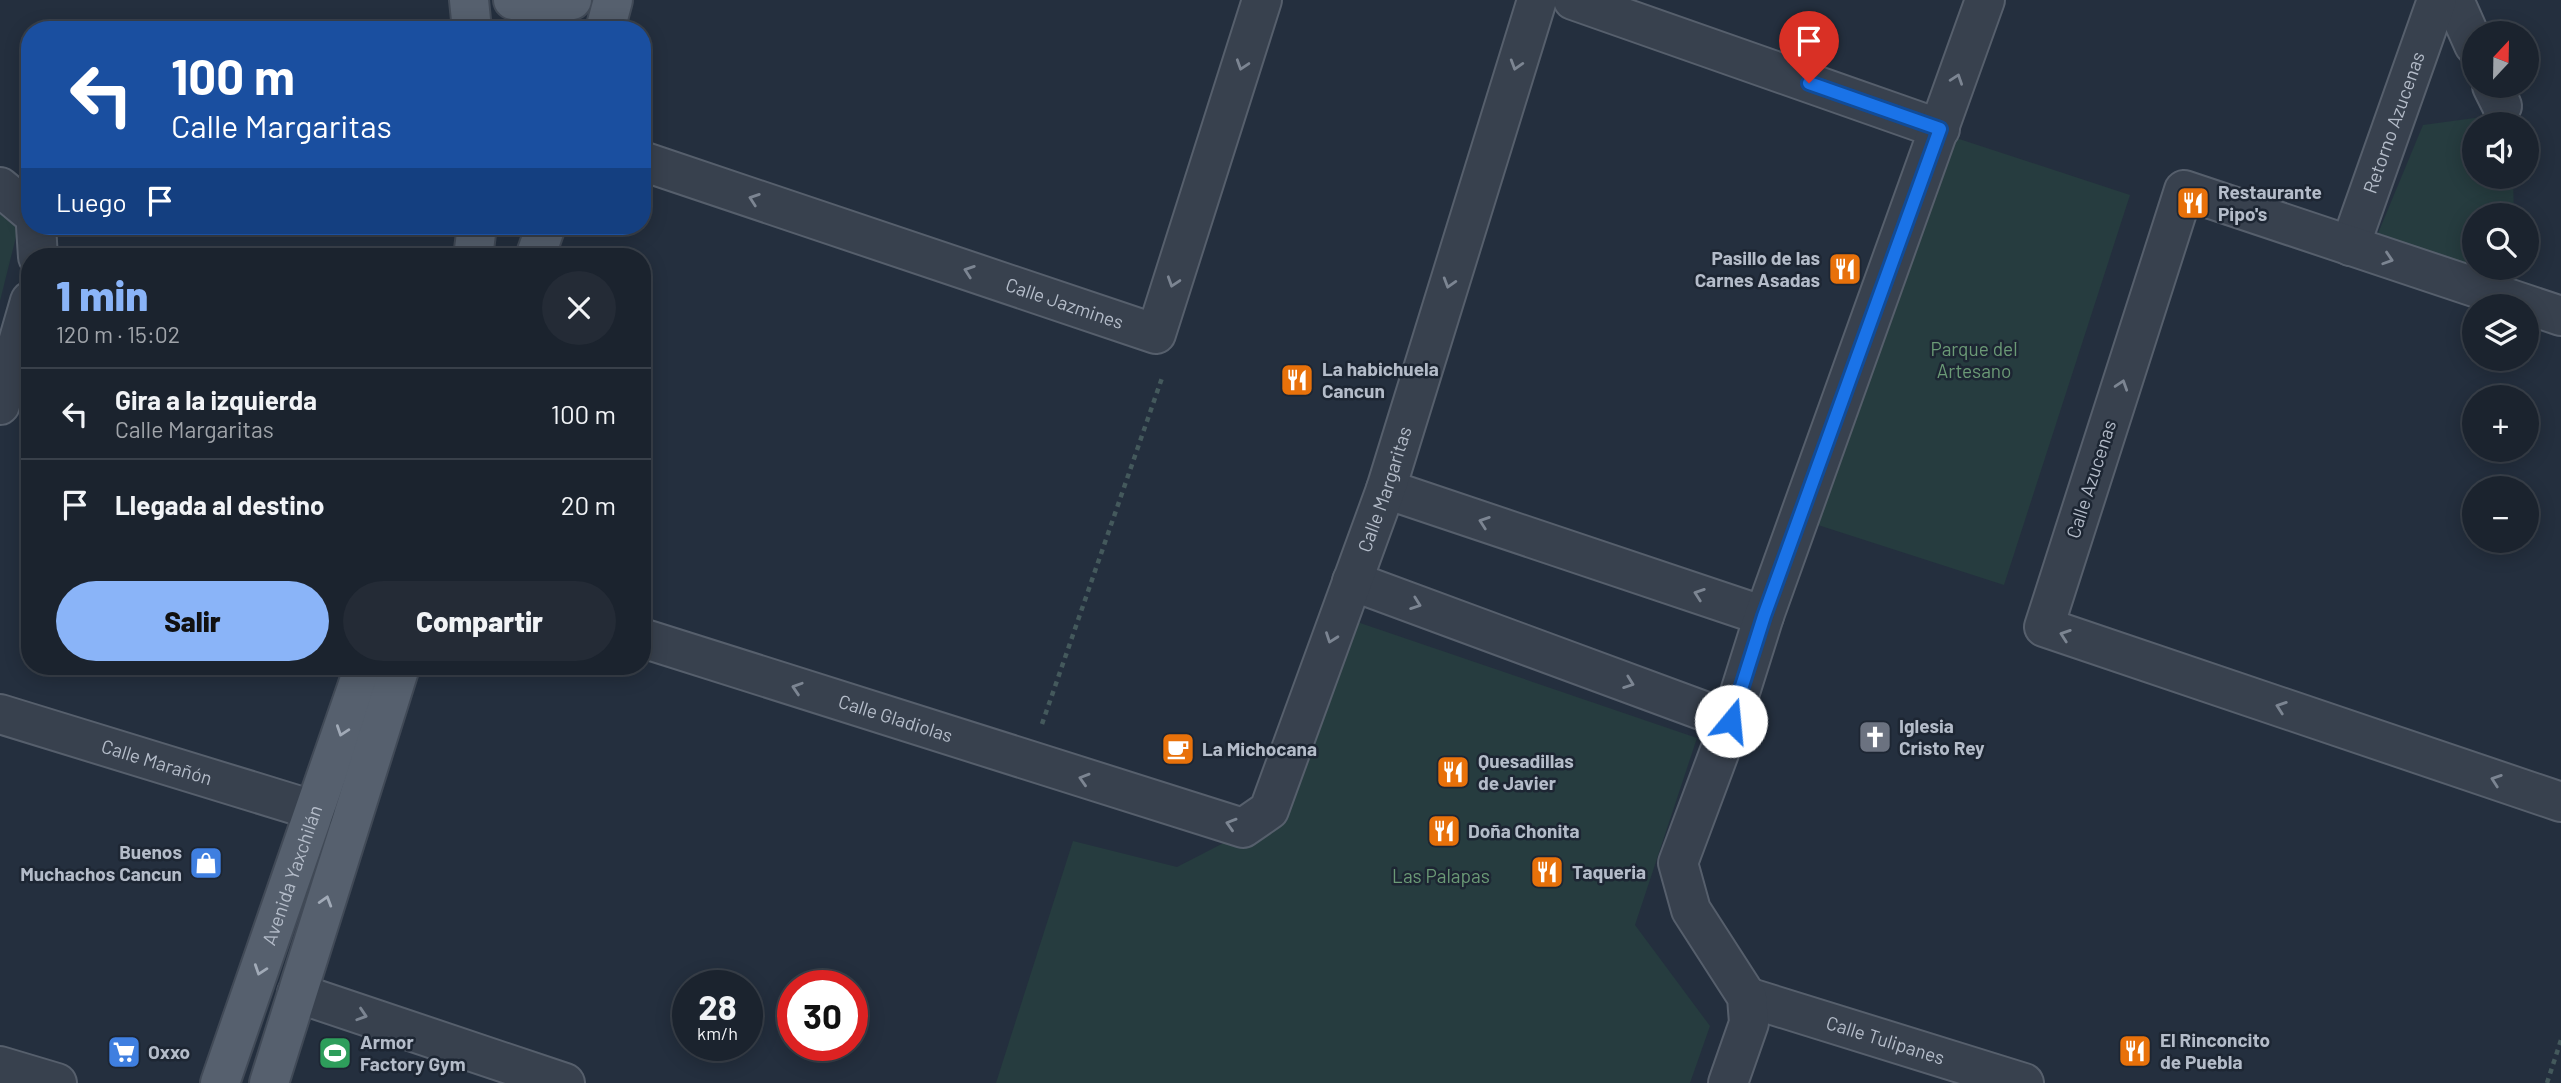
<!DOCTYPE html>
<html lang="es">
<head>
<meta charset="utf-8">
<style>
	body { margin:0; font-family:Barlow,sans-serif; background:#242b36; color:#f1f3f6; height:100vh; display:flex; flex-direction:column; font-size:26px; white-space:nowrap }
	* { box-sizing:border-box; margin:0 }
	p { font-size:23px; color:#a0a4aa }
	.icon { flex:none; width:38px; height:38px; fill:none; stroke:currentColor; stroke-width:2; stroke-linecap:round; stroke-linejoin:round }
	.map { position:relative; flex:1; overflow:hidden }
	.drawer { position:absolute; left:21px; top:248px; width:630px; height:427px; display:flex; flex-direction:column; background:#1b232e; border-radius:28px; box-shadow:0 4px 18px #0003,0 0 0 2px #39404a }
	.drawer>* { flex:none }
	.top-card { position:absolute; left:21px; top:21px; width:630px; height:214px; border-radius:28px; box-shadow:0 4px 18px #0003,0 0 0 2px #39404a; background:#1a4fa0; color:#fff; overflow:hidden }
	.needle { width:46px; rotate:22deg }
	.buttons { position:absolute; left:2462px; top:21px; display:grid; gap:14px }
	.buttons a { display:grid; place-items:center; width:77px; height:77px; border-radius:50%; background:#1b232e; box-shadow:0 4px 18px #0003,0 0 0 2px #39404a; font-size:35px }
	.speed { position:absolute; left:672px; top:970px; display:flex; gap:14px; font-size:35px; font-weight:700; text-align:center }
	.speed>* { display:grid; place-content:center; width:91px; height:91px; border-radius:50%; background:#1b232e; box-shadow:0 4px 18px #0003,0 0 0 2px #39404a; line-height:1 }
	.speed small { font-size:18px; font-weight:400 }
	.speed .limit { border:10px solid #d22; background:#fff; color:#111 }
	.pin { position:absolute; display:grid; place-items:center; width:60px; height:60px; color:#fff; margin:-72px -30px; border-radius:50% 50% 50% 0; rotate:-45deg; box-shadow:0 0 7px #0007 }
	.pin .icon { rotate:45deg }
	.me { position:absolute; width:77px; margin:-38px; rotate:17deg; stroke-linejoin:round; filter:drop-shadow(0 0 5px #0008) }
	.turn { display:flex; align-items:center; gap:24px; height:147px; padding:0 35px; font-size:32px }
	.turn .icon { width:91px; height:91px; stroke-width:2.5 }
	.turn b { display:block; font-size:49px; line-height:60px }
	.then { display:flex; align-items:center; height:66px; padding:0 35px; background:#0003; gap:14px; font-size:26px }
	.round { display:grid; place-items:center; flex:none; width:74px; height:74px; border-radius:37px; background:#242b36 }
	.headline { display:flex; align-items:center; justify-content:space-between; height:119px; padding:0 35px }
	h1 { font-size:42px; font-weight:800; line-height:52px; color:#8ab4f8 }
	.cta { display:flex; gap:14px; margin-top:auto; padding:14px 35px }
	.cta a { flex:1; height:80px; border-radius:42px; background:#8ab4f8; color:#111; font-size:28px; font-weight:800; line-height:80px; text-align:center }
	.cta a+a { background:#242b36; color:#f1f3f6 }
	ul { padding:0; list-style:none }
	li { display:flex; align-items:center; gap:21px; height:91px; padding:0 35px; border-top:2px solid #39404a }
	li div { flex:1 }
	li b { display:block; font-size:26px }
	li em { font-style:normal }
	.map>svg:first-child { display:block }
</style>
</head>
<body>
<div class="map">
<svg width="2561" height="1083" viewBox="0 0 2561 1083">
	<rect width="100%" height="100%" fill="#242f3e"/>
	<!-- green -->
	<g fill="#263c3f">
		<path d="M 2482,117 L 2495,124 L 2474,124 L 2474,177 L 2513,177 L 2514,215 L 2474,215 L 2474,268 L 2515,268 L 2516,292 L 2374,243 L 2423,125 Z"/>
		<path d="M 1944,134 L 2130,195 L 2004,585 L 1818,525 Z"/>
		<path d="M 0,214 L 18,229 L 0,301 Z"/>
		<path d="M 1325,611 L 1697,738 L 1635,925 L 1710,1026 L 1690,1083 L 996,1083 L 1073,841 L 1177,867 L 1243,833 Z"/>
	</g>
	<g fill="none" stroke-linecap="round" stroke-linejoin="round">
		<defs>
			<g id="minor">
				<path d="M 1573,0 L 1940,129"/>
				<path d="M 2454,0 L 2474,45"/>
				<path d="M 2492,86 L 2502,106"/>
				<path id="s1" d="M 642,161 L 1156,334 L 1262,0"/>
				<path d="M 0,187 L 30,212"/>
				<path d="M 36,226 L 38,257"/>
				<path id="s2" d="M 2350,246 L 2437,0"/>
				<path d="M 2561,316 L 2184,190 L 2044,627 L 2561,802"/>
				<path d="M 0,405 L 30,301"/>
				<path d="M 1386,489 L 1764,616"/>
				<path d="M 1352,581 L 1731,721"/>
				<path id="s3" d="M 642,638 L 1243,828 L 1269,810 L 1386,489 L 1537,0"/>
				<path id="s4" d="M 0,714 L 316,811"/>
				<path d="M 297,993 L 565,1083"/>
				<path id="s5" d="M 1747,997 L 2024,1083"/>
				<path d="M 0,1066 L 57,1083"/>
				<path d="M 1728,1083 L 1749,1023 L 1747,997 L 1691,910 L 1678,863 L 1731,721 L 1764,616 L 1985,0"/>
			</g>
			<g id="major">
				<path d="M 469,0 L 472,30"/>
				<path d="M 513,0 L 544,5 L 572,0"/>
				<path d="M 605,30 L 613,0"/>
				<path d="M 473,257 L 477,226"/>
				<path d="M 535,257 L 546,226"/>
				<path id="s6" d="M 220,1083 L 364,667"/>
				<path d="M 269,1083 L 400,667"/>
			</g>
		</defs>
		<!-- minor casing -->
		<use href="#minor" stroke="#565f6c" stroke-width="42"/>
		<!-- major casing -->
		<use href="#major" stroke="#414a57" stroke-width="42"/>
		<!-- path -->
		<g stroke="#44595c" stroke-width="4.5" stroke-dasharray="5 5" stroke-linecap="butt">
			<path d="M 1042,724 L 1163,375"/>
			<path d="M 2547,1083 L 2561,1040"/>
		</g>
		<!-- minor -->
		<use href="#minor" stroke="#38414e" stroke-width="38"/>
		<!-- major -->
		<use href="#major" stroke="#56606e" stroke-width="38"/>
	</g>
	<!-- one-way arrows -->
	<defs><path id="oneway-chevron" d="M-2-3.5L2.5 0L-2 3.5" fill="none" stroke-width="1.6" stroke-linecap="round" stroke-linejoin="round" transform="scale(1.75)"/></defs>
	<g stroke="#7c8592">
		<use href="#oneway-chevron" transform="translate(1242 65) rotate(108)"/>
		<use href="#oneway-chevron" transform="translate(1516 65) rotate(107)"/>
		<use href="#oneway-chevron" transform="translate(1957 79) rotate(-71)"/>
		<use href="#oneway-chevron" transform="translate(754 199) rotate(-161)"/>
		<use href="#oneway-chevron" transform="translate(2388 259) rotate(18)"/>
		<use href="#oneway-chevron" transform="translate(969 271) rotate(-161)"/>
		<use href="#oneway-chevron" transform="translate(1173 282) rotate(108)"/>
		<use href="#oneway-chevron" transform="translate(1449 283) rotate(107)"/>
		<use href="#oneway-chevron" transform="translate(2122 385) rotate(-72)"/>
		<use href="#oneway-chevron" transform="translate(1484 522) rotate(-161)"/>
		<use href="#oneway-chevron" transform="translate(1699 594) rotate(-161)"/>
		<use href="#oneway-chevron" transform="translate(1416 604) rotate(20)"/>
		<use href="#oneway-chevron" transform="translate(2065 635) rotate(-161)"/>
		<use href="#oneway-chevron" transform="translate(1331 638) rotate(110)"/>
		<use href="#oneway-chevron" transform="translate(1629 683) rotate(20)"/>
		<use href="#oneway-chevron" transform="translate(797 688) rotate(-162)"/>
		<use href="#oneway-chevron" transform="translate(2281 707) rotate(-161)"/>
		<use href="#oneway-chevron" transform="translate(1084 779) rotate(-163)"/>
		<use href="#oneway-chevron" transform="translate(2496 780) rotate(-161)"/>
		<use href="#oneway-chevron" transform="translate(1231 824) rotate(-163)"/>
		<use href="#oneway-chevron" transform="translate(362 1015) rotate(18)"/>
	</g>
	<g stroke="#a1aab7">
		<use href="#oneway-chevron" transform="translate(342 731) rotate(109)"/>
		<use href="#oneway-chevron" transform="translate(326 901) rotate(-73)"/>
		<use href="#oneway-chevron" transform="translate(260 970) rotate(109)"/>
	</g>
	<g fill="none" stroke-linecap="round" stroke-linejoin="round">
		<defs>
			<path id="route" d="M 1731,721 L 1764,616 L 1940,129 L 1809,83"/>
		</defs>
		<!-- route casing -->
		<use href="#route" stroke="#114b97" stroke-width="18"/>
		<!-- route -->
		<use href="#route" stroke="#1a73e8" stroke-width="12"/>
	</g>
	<!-- icons -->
	<defs>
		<symbol id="restaurant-square" viewBox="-11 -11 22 22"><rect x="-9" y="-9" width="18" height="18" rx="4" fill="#e8710a" stroke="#1d2633"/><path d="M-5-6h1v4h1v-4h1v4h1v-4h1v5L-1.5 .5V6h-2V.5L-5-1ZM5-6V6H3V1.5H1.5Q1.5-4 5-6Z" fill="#fff"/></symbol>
		<symbol id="church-square" viewBox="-11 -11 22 22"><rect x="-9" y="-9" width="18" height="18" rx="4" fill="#6b7280" stroke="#1d2633"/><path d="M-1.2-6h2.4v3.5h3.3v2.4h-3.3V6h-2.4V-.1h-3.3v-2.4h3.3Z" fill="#fff"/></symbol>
		<symbol id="cafe-square" viewBox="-11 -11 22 22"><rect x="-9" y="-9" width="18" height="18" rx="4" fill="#e8710a" stroke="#1d2633"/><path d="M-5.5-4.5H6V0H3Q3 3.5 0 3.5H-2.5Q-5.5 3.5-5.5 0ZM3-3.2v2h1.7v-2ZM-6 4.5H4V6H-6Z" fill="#fff"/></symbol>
		<symbol id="shop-square" viewBox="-11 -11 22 22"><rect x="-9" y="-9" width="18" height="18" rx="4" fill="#3f7fe0" stroke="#1d2633"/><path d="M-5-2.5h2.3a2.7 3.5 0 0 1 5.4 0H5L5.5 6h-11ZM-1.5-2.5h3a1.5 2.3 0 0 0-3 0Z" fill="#fff"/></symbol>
		<symbol id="supermarket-square" viewBox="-11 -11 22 22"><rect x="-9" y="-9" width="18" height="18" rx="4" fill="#3f7fe0" stroke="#1d2633"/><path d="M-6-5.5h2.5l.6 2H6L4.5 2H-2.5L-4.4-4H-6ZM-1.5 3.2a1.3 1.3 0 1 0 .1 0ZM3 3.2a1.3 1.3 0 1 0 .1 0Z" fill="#fff"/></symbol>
		<symbol id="stadium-square" viewBox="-11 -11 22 22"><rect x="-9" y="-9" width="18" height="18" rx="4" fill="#2e9e5b" stroke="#1d2633"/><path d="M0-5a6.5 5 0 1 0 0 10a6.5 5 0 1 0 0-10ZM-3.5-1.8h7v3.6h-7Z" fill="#fff"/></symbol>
	</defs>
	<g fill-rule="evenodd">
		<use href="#restaurant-square" x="2174" y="184" width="38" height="38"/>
		<use href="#restaurant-square" x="1826" y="250" width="38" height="38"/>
		<use href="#restaurant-square" x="1278" y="361" width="38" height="38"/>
		<use href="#church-square" x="1856" y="718" width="38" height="38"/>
		<use href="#cafe-square" x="1159" y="730" width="38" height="38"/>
		<use href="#restaurant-square" x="1434" y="753" width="38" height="38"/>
		<use href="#restaurant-square" x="1425" y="812" width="38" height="38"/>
		<use href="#shop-square" x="187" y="844" width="38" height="38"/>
		<use href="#restaurant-square" x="1528" y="853" width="38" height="38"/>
		<use href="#restaurant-square" x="2116" y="1032" width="38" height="38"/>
		<use href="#supermarket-square" x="105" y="1033" width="38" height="38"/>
		<use href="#stadium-square" x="316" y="1034" width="38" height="38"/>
	</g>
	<g text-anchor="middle" stroke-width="5" stroke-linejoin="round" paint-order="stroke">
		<!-- street labels -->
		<g font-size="19" fill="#b4bcc9" stroke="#1d2633">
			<text dy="7" stroke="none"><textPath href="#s2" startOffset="131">Retorno Azucenas</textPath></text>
			<text dy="7" stroke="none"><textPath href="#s1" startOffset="446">Calle Jazmines</textPath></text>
			<text transform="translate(2091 479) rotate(-72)" y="7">Calle Azucenas</text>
			<text dy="7" stroke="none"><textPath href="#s3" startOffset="1003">Calle Margaritas</textPath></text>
			<text dy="7" stroke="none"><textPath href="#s3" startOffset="266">Calle Gladiolas</textPath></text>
			<text dy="7" stroke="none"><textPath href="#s4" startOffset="164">Calle Marañón</textPath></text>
			<text dy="7" stroke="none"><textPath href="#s6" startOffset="220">Avenida Yaxchilán</textPath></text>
			<text dy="7" stroke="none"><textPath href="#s5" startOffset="145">Calle Tulipanes</textPath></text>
		</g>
		<!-- poi labels -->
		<g font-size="19" font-weight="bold" fill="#b4bcc9" stroke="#1d2633" text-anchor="start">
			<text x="2218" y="199">Restaurante<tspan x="2218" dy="22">Pipo's</tspan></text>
			<text x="1820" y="265" text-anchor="end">Pasillo de las<tspan x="1820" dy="22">Carnes Asadas</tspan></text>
			<text x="1322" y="376">La habichuela<tspan x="1322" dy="22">Cancun</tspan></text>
			<text x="1899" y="733">Iglesia<tspan x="1899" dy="22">Cristo Rey</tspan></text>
			<text x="1202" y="756">La Michocana</text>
			<text x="1478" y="768">Quesadillas<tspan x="1478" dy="22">de Javier</tspan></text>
			<text x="1468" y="838">Doña Chonita</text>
			<text x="182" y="859" text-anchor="end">Buenos<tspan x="182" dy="22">Muchachos Cancun</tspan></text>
			<text x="1572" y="879">Taqueria</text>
			<text x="2160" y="1047">El Rinconcito<tspan x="2160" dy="22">de Puebla</tspan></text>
			<text x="360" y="1049">Armor<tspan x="360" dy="22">Factory Gym</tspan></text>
			<text x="148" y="1059">Oxxo</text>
		</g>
		<!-- park labels -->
		<g font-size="19" fill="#6b9a76" stroke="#1d2633">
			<text x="1974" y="356">Parque del<tspan x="1974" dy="22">Artesano</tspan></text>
			<text x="1441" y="883">Las Palapas</text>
		</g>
	</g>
</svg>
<div class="buttons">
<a><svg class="needle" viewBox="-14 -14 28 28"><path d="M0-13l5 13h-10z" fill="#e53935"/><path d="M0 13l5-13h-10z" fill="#a0a4aa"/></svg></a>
<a><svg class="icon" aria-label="sound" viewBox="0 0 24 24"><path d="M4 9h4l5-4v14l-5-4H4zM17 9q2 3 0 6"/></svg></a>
<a><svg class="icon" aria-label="search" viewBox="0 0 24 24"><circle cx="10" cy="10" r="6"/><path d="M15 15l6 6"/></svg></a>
<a><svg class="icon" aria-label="layers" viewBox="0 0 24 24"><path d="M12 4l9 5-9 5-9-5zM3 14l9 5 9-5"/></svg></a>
<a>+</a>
<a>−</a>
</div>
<div class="speed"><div>28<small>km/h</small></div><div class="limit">30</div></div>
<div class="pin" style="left:1809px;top:83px;background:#d93025"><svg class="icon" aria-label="arrive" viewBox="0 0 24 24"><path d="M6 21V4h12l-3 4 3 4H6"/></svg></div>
<svg class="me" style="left:1731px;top:721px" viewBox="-20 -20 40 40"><circle r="19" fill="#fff"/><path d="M0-13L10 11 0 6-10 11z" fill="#1a73e8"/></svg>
<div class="top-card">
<div class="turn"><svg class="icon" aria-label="left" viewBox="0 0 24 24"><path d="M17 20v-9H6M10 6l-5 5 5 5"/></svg><div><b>100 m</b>Calle Margaritas</div></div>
<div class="then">Luego<svg class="icon" aria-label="arrive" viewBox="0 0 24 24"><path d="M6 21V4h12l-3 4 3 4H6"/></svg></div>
</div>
<section class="drawer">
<div class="headline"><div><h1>1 min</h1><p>120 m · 15:02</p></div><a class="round"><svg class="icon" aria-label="close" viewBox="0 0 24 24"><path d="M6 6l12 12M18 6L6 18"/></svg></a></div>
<ul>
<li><svg class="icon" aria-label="left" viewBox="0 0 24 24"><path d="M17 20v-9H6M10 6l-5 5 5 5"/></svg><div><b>Gira a la izquierda</b><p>Calle Margaritas</p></div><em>100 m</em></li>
<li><svg class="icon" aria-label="arrive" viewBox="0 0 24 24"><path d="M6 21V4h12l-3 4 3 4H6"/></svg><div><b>Llegada al destino</b></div><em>20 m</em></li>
</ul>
<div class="cta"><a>Salir</a><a>Compartir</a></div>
</section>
</div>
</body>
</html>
